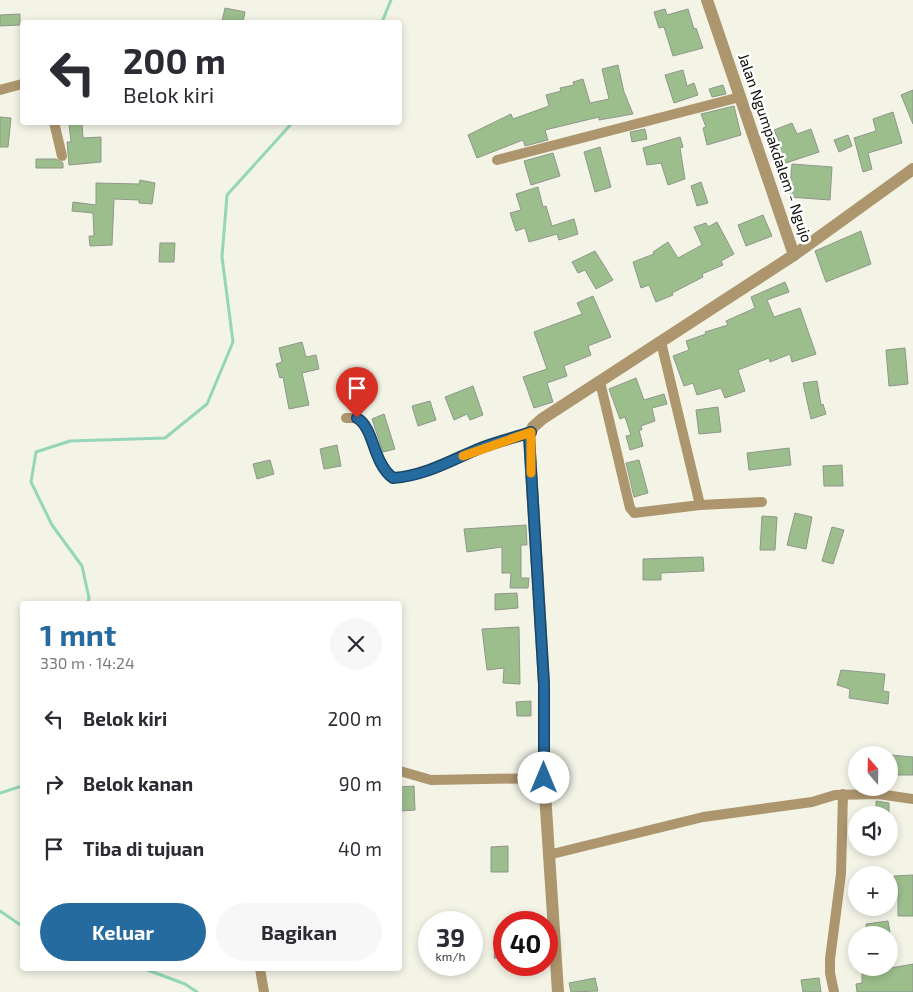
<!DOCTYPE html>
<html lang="id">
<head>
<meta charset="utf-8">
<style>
	body { margin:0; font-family:"Exo 2",sans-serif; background:#f7f7f7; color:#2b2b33; height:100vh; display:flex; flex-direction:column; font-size:19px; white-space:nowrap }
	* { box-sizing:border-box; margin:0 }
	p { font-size:16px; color:#7c7c81 }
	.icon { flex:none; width:28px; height:28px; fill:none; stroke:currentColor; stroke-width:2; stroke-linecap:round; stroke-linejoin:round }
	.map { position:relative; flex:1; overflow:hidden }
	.drawer { position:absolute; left:20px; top:601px; width:382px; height:370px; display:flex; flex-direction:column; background:#fff; border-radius:5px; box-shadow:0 2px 8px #0003 }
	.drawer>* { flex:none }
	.guide { position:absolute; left:20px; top:20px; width:382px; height:105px; border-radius:5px; box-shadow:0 2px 8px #0003; background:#fff; color:#2b2b33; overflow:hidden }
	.needle { width:32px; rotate:340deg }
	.tools { position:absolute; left:848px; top:746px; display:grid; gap:10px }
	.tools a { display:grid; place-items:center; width:50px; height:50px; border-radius:50%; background:#fff; box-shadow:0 2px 8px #0003; font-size:25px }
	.speed { position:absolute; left:418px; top:911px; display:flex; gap:10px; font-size:25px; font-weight:700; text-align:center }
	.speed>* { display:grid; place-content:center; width:65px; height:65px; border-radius:50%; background:#fff; box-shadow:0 2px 8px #0003; line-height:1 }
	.speed small { font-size:12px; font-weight:400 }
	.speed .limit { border:8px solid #d22; background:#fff; color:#111 }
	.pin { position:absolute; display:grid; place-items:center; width:42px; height:42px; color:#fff; margin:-51px -21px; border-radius:50% 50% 50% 0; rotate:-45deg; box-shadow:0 0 5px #0007 }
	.pin .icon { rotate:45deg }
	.me { position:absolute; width:55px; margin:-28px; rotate:0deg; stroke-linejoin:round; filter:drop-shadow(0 0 4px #0008) }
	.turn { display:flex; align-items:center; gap:18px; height:105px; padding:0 20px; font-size:22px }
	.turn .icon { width:65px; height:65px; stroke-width:2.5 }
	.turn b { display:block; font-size:35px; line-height:42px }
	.round { display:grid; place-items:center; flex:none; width:52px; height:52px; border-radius:26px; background:#f7f7f7 }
	.overview { display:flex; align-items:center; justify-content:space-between; height:85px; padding:0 20px }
	h1 { font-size:30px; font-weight:700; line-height:38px; color:#256ba0 }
	.cta { display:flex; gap:10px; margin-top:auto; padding:10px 20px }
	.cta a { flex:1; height:58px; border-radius:30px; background:#256ba0; color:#fff; font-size:20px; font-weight:700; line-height:58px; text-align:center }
	.cta a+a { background:#f7f7f7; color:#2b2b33 }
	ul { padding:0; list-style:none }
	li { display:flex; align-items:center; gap:15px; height:65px; padding:0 20px }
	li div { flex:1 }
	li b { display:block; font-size:19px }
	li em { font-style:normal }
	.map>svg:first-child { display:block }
</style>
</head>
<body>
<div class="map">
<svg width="913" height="992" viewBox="0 0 913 992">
	<rect width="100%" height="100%" fill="#f3f4e6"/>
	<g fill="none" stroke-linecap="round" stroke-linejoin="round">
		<!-- stream -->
		<g stroke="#95d6b8" stroke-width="3">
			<path d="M 382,22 L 391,0"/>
			<path d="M 87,604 L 89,598 L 82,566 L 52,525 L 31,482 L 36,452 L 70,441 L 165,438 L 207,404 L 233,342 L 222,257 L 227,195 L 293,122"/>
			<path d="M 0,793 L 22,786"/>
			<path d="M 0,911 L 22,926"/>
			<path d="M 145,969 L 185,984 L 197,992"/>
		</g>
	</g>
	<!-- building -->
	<g fill="#9bbe8c" stroke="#8f978c">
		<path d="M 225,8 L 245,12 L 243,22 L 222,21 Z"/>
		<path d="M 665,9 L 667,15 L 688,9 L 694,29 L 696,28 L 703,48 L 673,56 L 664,27 L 659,28 L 654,12 Z"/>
		<path d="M 20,14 L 20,25 L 0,26 L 0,15 Z"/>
		<path d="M 618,65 L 624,92 L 633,114 L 599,120 L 599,117 L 545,130 L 548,140 L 525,146 L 523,140 L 477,158 L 468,135 L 511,114 L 513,119 L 549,106 L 546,95 L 561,91 L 560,88 L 574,85 L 573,82 L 583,79 L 590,103 L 609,99 L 602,69 Z"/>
		<path d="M 683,70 L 687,86 L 694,83 L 698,95 L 674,103 L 665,75 Z"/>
		<path d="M 723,85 L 726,94 L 712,97 L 709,89 Z"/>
		<path d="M 913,90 L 913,124 L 901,95 Z"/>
		<path d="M 734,106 L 741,135 L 707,145 L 703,128 L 706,127 L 701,114 Z"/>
		<path d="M 893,112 L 902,143 L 868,153 L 872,169 L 863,172 L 854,138 L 876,131 L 873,119 Z"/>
		<path d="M 0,117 L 11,118 L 8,147 L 0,147 Z"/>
		<path d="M 82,123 L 83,138 L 101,137 L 101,162 L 69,165 L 67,142 L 71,142 L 69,124 Z"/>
		<path d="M 792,123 L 797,134 L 811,129 L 819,152 L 783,164 L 775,142 L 779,141 L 774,130 Z"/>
		<path d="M 645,129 L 647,139 L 632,142 L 630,132 Z"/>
		<path d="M 848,135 L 852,146 L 839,152 L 834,140 Z"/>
		<path d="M 680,137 L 683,147 L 680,148 L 685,179 L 668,185 L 661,163 L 647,165 L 643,148 Z"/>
		<path d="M 600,147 L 611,187 L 595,192 L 584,152 Z"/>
		<path d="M 553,153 L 560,176 L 531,185 L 524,161 Z"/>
		<path d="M 36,159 L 56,159 L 63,163 L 63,168 L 36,168 Z"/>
		<path d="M 792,164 L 832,167 L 830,200 L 789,197 Z"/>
		<path d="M 140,180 L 155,183 L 152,204 L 139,203 L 139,200 L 114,199 L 112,245 L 90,246 L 89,236 L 94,236 L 93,213 L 72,211 L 73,202 L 96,205 L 96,183 L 139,184 Z"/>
		<path d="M 701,182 L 708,203 L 697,206 L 691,186 Z"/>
		<path d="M 538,187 L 543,207 L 546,206 L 552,226 L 574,219 L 578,234 L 559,240 L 557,234 L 529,242 L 525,228 L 516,231 L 510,213 L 521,210 L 516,194 Z"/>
		<path d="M 763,215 L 772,236 L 746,246 L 738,225 Z"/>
		<path d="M 717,222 L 734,254 L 721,261 L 723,265 L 702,274 L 703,277 L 672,293 L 673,295 L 656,302 L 649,285 L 641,288 L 633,262 L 654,254 L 653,252 L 668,242 L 678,258 L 702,245 L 694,227 L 706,223 L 708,227 Z"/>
		<path d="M 861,231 L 871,264 L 826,282 L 815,251 Z"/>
		<path d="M 160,243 L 175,243 L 174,262 L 159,262 Z"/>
		<path d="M 595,251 L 613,280 L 596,289 L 585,270 L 578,273 L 572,262 Z"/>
		<path d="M 785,282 L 789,292 L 767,300 L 774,317 L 800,308 L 816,354 L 792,362 L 790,354 L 770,362 L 769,358 L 738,370 L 745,391 L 725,398 L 721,388 L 697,395 L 693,383 L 684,386 L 673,356 L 689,350 L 686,341 L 706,334 L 705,332 L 728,325 L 726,321 L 755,308 L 751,297 Z"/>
		<path d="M 593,296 L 611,337 L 588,346 L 591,355 L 564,366 L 567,376 L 547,383 L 553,402 L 534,408 L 523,377 L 547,369 L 534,332 L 582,314 L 577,303 Z"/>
		<path d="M 302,342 L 306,357 L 316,355 L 319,369 L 302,373 L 309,405 L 289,409 L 283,377 L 280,378 L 276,364 L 282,362 L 279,348 Z"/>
		<path d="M 905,348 L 908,384 L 889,386 L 886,350 Z"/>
		<path d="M 636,378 L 644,400 L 664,394 L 667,404 L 652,408 L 655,421 L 641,426 L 642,430 L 639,430 L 643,446 L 630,450 L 626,436 L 631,435 L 625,417 L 620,419 L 609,389 Z"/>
		<path d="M 817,381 L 821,405 L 823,404 L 826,414 L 811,419 L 803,383 Z"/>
		<path d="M 473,386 L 483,415 L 470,420 L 467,414 L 454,420 L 445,397 Z"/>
		<path d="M 430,401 L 436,420 L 418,426 L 412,406 Z"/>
		<path d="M 718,407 L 721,432 L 699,434 L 696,410 Z"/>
		<path d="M 384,414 L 395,449 L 383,452 L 372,419 Z"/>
		<path d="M 337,445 L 341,466 L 324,469 L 320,449 Z"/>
		<path d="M 789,448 L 791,465 L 749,470 L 747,453 Z"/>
		<path d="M 270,460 L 274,474 L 257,479 L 253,464 Z"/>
		<path d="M 639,460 L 648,493 L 634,497 L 626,463 Z"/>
		<path d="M 842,465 L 843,486 L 824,486 L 823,466 Z"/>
		<path d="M 795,513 L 812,517 L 806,549 L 787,545 Z"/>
		<path d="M 762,516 L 777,517 L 775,550 L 760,550 Z"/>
		<path d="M 526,525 L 527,545 L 521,545 L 521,578 L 529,578 L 528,588 L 510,588 L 511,573 L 502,573 L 502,547 L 467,552 L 464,529 Z"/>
		<path d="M 832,527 L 844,530 L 833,564 L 822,561 Z"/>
		<path d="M 703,557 L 704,571 L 661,573 L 661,580 L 643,580 L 643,559 Z"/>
		<path d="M 517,593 L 518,608 L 495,610 L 495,594 Z"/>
		<path d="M 519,627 L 520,684 L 503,683 L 504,668 L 487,670 L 482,629 Z"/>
		<path d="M 841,670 L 885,674 L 883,691 L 889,692 L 888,704 L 849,698 L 850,689 L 837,685 Z"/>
		<path d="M 531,701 L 531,716 L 517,716 L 516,702 Z"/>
		<path d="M 891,755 L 913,757 L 913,775 L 889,775 Z"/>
		<path d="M 414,786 L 415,810 L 400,811 L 400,787 Z"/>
		<path d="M 876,801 L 889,803 L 889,815 L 876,815 Z"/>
		<path d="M 508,846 L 508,872 L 491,872 L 491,847 Z"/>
		<path d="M 913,875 L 913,916 L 898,916 L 898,886 L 895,886 L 894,876 Z"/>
		<path d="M 888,921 L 890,932 L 888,935 L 867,935 L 866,924 Z"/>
		<path d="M 497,928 L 504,928 L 504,959 L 494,958 Z"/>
		<path d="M 913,964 L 913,992 L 857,992 L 856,984 L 862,983 L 862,968 L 891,968 Z"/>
		<path d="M 595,978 L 598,991 L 571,992 L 569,983 Z"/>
		<path d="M 819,978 L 821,992 L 803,992 L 801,980 Z"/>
	</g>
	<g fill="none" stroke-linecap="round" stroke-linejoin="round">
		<!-- minor -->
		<g stroke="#ad966d" stroke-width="10">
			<path d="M 0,90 L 22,84"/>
			<path d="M 54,122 L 62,156"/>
			<path d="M 497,160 L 740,97"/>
			<path d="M 661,342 L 700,505"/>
			<path d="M 600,382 L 630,508 L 634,513 L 700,505 L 762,502"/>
			<path d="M 346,418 C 353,418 360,417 364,423 C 378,442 371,461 393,478 C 424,476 450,461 478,449 C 495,442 513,438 531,432"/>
			<path d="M 400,771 L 431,780 L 544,778"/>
			<path d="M 548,855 L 703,817 L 812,802 L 835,795 L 878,794 L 913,799"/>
			<path d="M 260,969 L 264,992"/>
			<path d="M 834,992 L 830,973 L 830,959 L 841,874 L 843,794"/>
		</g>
		<!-- tertiary -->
		<g stroke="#ad966d" stroke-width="12">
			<path d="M 707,0 L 794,255"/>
			<path d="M 558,992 L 544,778 L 544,684 L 529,436 L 533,427 L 542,419 L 794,255 L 913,169"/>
		</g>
	</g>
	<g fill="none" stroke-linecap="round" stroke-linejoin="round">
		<defs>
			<path id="route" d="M 357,418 C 375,429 372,462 393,478 C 424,476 450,461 478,449 C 495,442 513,438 531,432 L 529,436 L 544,684 L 544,778"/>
		</defs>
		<!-- route casing -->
		<use href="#route" stroke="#184668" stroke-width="12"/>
		<!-- route -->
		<use href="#route" stroke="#256ba0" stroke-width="9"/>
		<!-- slow -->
		<path stroke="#f59e0b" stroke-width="9" d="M 463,456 L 531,432 L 531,473"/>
	</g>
	<g text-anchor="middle" stroke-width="5" stroke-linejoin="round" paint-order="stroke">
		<!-- street labels -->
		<g font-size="15" fill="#0c0c08" stroke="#fff">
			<text transform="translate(775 148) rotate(71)" y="5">Jalan Ngumpakdalem - Ngujo</text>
		</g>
	</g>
</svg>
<div class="tools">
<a><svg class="needle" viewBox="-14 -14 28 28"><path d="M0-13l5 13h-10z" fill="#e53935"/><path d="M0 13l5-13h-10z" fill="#7c7c81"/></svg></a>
<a><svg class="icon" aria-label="sound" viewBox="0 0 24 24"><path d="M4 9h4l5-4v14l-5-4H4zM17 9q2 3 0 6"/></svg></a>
<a>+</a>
<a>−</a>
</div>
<div class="speed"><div>39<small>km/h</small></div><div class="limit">40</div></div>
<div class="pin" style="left:357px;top:418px;background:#d93025"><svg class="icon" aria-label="arrive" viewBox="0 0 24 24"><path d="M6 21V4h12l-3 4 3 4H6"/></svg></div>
<svg class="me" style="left:544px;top:778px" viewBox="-20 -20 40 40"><circle r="19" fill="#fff"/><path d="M0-13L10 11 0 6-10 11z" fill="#256ba0"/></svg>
<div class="guide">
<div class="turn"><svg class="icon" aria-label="left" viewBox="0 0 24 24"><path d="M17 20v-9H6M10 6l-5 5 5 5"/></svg><div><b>200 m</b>Belok kiri</div></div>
</div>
<section class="drawer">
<div class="overview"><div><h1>1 mnt</h1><p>330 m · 14:24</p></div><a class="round"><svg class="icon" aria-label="close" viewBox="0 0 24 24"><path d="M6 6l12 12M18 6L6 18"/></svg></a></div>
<ul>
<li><svg class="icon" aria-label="left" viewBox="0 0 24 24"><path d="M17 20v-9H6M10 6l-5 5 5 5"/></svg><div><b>Belok kiri</b></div><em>200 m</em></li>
<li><svg class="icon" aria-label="right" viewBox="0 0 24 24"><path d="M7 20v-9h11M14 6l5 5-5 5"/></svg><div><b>Belok kanan</b></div><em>90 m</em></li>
<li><svg class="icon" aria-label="arrive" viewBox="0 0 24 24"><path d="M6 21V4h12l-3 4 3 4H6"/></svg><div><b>Tiba di tujuan</b></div><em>40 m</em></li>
</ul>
<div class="cta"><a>Keluar</a><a>Bagikan</a></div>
</section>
</div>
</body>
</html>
